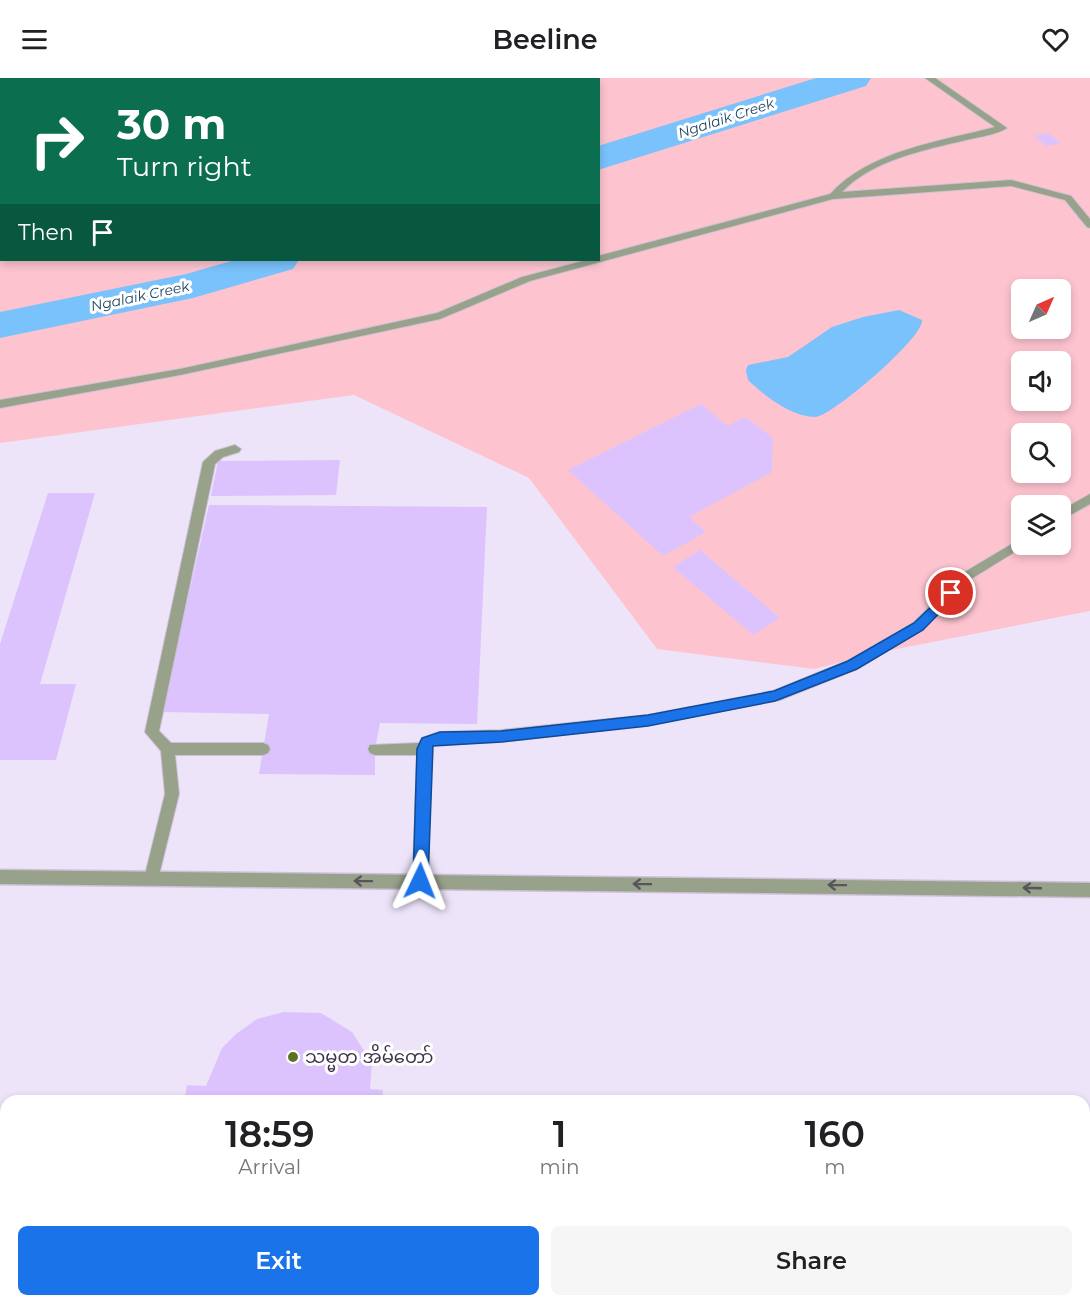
<!DOCTYPE html>
<html lang="en">
<head>
<meta charset="utf-8">
<style>
	body { margin:0; font-family:Montserrat,"Noto Sans Myanmar",sans-serif; background:#f6f6f6; color:#202124; height:100vh; display:flex; flex-direction:column; font-size:22px; white-space:nowrap }
	* { box-sizing:border-box; margin:0 }
	p { font-size:20px; color:#757577 }
	.icon { flex:none; width:33px; height:33px; fill:none; stroke:currentColor; stroke-width:2; stroke-linecap:round; stroke-linejoin:round }
	.map { position:relative; flex:1; overflow:hidden }
	.sheet { position:absolute; left:0px; top:1017px; width:1090px; height:212px; display:flex; flex-direction:column; background:#fff; border-radius:18px 18px 0 0; box-shadow:0 3px 9px #0003 }
	.sheet>* { flex:none }
	.guide { position:absolute; left:0px; top:0px; width:600px; height:183px; box-shadow:0 3px 9px #0003; background:#0b6e4f; color:#fff; overflow:hidden }
	.needle { width:39px; rotate:45deg }
	.buttons { position:absolute; left:1011px; top:201px; display:grid; gap:12px }
	.buttons a { display:grid; place-items:center; width:60px; height:60px; border-radius:9px; background:#fff; box-shadow:0 3px 9px #0003; font-size:30px }
	.pin { position:absolute; display:grid; place-items:center; width:51px; height:51px; color:#fff; margin:-26px; border:3px solid #fff; border-radius:50%; box-shadow:0 2px 6px #0007 }
	.me { position:absolute; width:66px; margin:-33px; rotate:2deg; stroke-linejoin:round; filter:drop-shadow(0 0 4px #0008) }
	.turn { display:flex; align-items:center; gap:21px; height:126px; padding:0 18px; font-size:27px }
	.turn .icon { width:78px; height:78px; stroke-width:2.5 }
	.turn b { display:block; font-size:42px; line-height:51px }
	.then { display:flex; align-items:center; height:57px; padding:0 18px; background:#0003; gap:12px; font-size:22px }
	.eta { display:flex; justify-content:space-evenly; align-items:center; height:102px; text-align:center }
	.eta b { font-size:36px; font-weight:600; line-height:42px }
	.primary-button { display:flex; gap:12px; margin-top:auto; padding:12px 18px }
	.primary-button a { flex:1; height:69px; border-radius:9px; background:#1a73e8; color:#fff; font-size:24px; font-weight:600; line-height:69px; text-align:center }
	.primary-button a+a { background:#f6f6f6; color:#202124 }
	header { display:flex; justify-content:space-between; align-items:center; height:78px; padding:0 18px; background:#fff; font-size:27px; font-weight:600 }
	.map>svg:first-child { display:block }
</style>
</head>
<body>
<header><svg class="icon" aria-label="menu" viewBox="0 0 24 24"><path d="M4 6h16M4 12h16M4 18h16"/></svg>Beeline<svg class="icon" aria-label="heart" viewBox="0 0 24 24"><path d="M12 20l-8-8c-3-5 5-10 8-4 3-6 11-1 8 4z"/></svg></header>
<div class="map">
<svg width="1090" height="1228" viewBox="0 0 1090 1228">
	<rect width="100%" height="100%" fill="#ede4fa"/>
	<!-- green -->
	<path fill="#fdc4d0" fill-rule="evenodd" d="M 0,0 L 1090,0 L 1090,533 L 887,573 L 814,591 L 657,571 L 529,400 L 354,317 L 0,365 ZM 2,2 L 598,2 L 598,182 L 2,182 ZM 1022,212 L 1060,212 L 1060,250 L 1022,250 ZM 1022,284 L 1060,284 L 1060,322 L 1022,322 ZM 1022,356 L 1060,356 L 1060,394 L 1022,394 ZM 1022,428 L 1060,428 L 1060,466 L 1022,466 Z"/>
	<!-- water -->
	<path fill="#7ac2fc" d="M 899,232 L 922,242 C 924,260 832,338 816,339 C 791,339 765,318 748,302 L 746,292 L 748,287 L 788,279 L 832,249 L 863,239 Z"/>
	<g fill="none" stroke-linecap="round" stroke-linejoin="round">
		<!-- river -->
		<g fill="#7ac2fc" fill-rule="evenodd">
			<path d="M 816,0 L 871,0 L 866,8 L 598,92 L 598,68 Z"/>
			<path d="M 235,182 L 299,182 L 293,191 L 193,220 L 0,260 L 0,234 L 186,196 Z"/>
		</g>
	</g>
	<!-- building -->
	<g fill="#dcc3fd">
		<path d="M 1048,55 L 1061,65 L 1046,68 L 1034,58 Z"/>
		<path d="M 701,326 L 728,348 L 745,339 L 773,360 L 772,394 L 689,439 L 706,454 L 663,478 L 568,392 Z"/>
		<path d="M 340,382 L 336,417 L 211,418 L 218,383 Z"/>
		<path d="M 48,415 L 95,415 L 40,606 L 76,606 L 56,682 L 0,682 L 0,566 Z"/>
		<path d="M 209,427 L 487,429 L 477,646 L 380,645 L 375,671 L 375,697 L 259,696 L 269,636 L 162,634 Z"/>
		<path d="M 700,472 L 780,540 L 753,557 L 673,489 Z"/>
		<path d="M 284,934 L 321,935 L 352,954 L 372,985 L 370,1011 L 383,1012 L 382,1023 L 184,1023 L 187,1007 L 206,1008 L 222,970 L 236,956 L 257,941 Z"/>
		<path d="M 0,1143 L 6,1143 L 6,1191 L 1,1211 Z"/>
		<path d="M 150,1222 L 363,1222 L 362,1228 L 149,1228 Z"/>
		<path d="M 532,1222 L 751,1222 L 752,1228 L 532,1228 Z"/>
	</g>
	<g fill="none" stroke-linecap="round" stroke-linejoin="round">
		<defs>
			<g id="service">
				<path d="M 542,0 L 556,0 L 540,2 Z"/>
				<path d="M 925,0 L 935,0 L 1007,50 C 996,57 979,59 966,62 C 925,72 872,82 842,114 L 1011,102 L 1071,118 L 1090,141 L 1090,150 L 1087,149 L 1065,122 L 1011,108 L 833,121 L 530,203 L 440,241 L 180,297 L 0,330 L 0,322 L 180,291 L 437,235 L 522,199 L 587,182 L 598,182 L 598,178 L 830,116 C 871,72 938,64 995,49 Z"/>
				<rect x="0" y="130" width="2" height="6"/>
				<path d="M 235,367 L 241,371 L 239,374 L 223,379 L 215,386 L 159,653 L 171,665 L 263,665 L 268,667 L 270,671 L 268,675 L 263,677 L 175,677 L 179,716 L 158,801 L 156,806 L 151,807 L 146,806 L 144,801 L 165,716 L 161,673 L 145,654 L 203,384 L 215,373 Z"/>
				<path d="M 1090,416 L 1090,426 L 1060,443 L 1060,433 Z"/>
				<path d="M 1022,460 L 1022,466 L 1026,467 L 971,501 L 923,551 L 857,591 L 780,622 L 648,647 L 501,664 L 440,666 L 432,668 L 427,803 L 425,808 L 420,809 L 415,808 L 413,803 L 417,677 L 375,677 L 370,675 L 368,671 L 370,667 L 419,665 L 422,660 L 440,654 L 501,652 L 648,637 L 773,613 L 847,583 L 913,545 L 963,495 Z"/>
			</g>
			<path id="minor" d="M 0,792 L 1090,805 L 1090,819 L 0,806 Z"/>
		</defs>
		<!-- service casing -->
		<use href="#service" stroke="#cac1d7" stroke-width="2"/>
		<!-- minor casing -->
		<use href="#minor" stroke="#cac1d7" stroke-width="3"/>
		<!-- service -->
		<use href="#service" fill="#98a18a" fill-rule="evenodd"/>
		<!-- minor -->
		<use href="#minor" fill="#98a18a" fill-rule="evenodd"/>
	</g>
	<!-- one-way arrows -->
	<defs><path id="oneway-shaft" d="M-6 0H5M1.5-3L5.5 0L1.5 3" fill="none" stroke-width="1.6" stroke-linecap="round" stroke-linejoin="round" transform="scale(1.5)"/></defs>
	<g stroke="#58555c">
		<use href="#oneway-shaft" transform="translate(363 803) rotate(-179)"/>
		<use href="#oneway-shaft" transform="translate(642 806) rotate(-179)"/>
		<use href="#oneway-shaft" transform="translate(837 807) rotate(-179)"/>
		<use href="#oneway-shaft" transform="translate(1032 810) rotate(-178)"/>
	</g>
	<!-- route -->
	<path fill="#1a73e8" stroke="#114b97" stroke-width="1.5" d="M 951,510 L 958,515 L 956,518 L 923,552 L 857,591 L 775,623 L 648,648 L 501,664 L 433,668 L 428,803 L 420,810 L 415,808 L 413,803 L 417,671 L 422,660 L 440,654 L 501,653 L 648,637 L 774,613 L 848,583 L 914,545 Z"/>
	<!-- markers -->
	<circle fill="#5c7223" stroke="#fff" stroke-width="2" cx="293" cy="979" r="6"/>
	<g text-anchor="middle" stroke-width="6" stroke-linejoin="round" paint-order="stroke">
		<!-- far-water labels -->
		<g font-size="14" font-style="italic" fill="#1c4360" stroke="#fff">
			<text transform="translate(726 40) rotate(-18)" y="5">Ngalaik Creek</text>
			<text transform="translate(140 218) rotate(-12)" y="5">Ngalaik Creek</text>
		</g>
		<!-- near-poi labels -->
		<g font-size="18" fill="#3d3449" stroke="#fff" text-anchor="start">
			<text x="305" y="985">သမ္မတ အိမ်တော်</text>
		</g>
	</g>
</svg>
<div class="buttons">
<a><svg class="needle" viewBox="-14 -14 28 28"><path d="M0-13l5 13h-10z" fill="#e53935"/><path d="M0 13l5-13h-10z" fill="#757577"/></svg></a>
<a><svg class="icon" aria-label="sound" viewBox="0 0 24 24"><path d="M4 9h4l5-4v14l-5-4H4zM17 9q2 3 0 6"/></svg></a>
<a><svg class="icon" aria-label="search" viewBox="0 0 24 24"><circle cx="10" cy="10" r="6"/><path d="M15 15l6 6"/></svg></a>
<a><svg class="icon" aria-label="layers" viewBox="0 0 24 24"><path d="M12 4l9 5-9 5-9-5zM3 14l9 5 9-5"/></svg></a>
</div>
<div class="pin" style="left:951px;top:515px;background:#d93025"><svg class="icon" aria-label="arrive" viewBox="0 0 24 24"><path d="M6 21V4h12l-3 4 3 4H6"/></svg></div>
<svg class="me" style="left:420px;top:803px" viewBox="-20 -20 40 40"><path d="M0-17L14 15 0 8-14 15z" fill="#1a73e8" stroke="#fff" stroke-width="4"/></svg>
<div class="guide">
<div class="turn"><svg class="icon" aria-label="right" viewBox="0 0 24 24"><path d="M7 20v-9h11M14 6l5 5-5 5"/></svg><div><b>30 m</b>Turn right</div></div>
<div class="then">Then<svg class="icon" aria-label="arrive" viewBox="0 0 24 24"><path d="M6 21V4h12l-3 4 3 4H6"/></svg></div>
</div>
<section class="sheet">
<div class="eta">
<div><b>18:59</b><p>Arrival</p></div>
<div><b>1</b><p>min</p></div>
<div><b>160</b><p>m</p></div>
</div>
<div class="primary-button"><a>Exit</a><a>Share</a></div>
</section>
</div>
</body>
</html>
